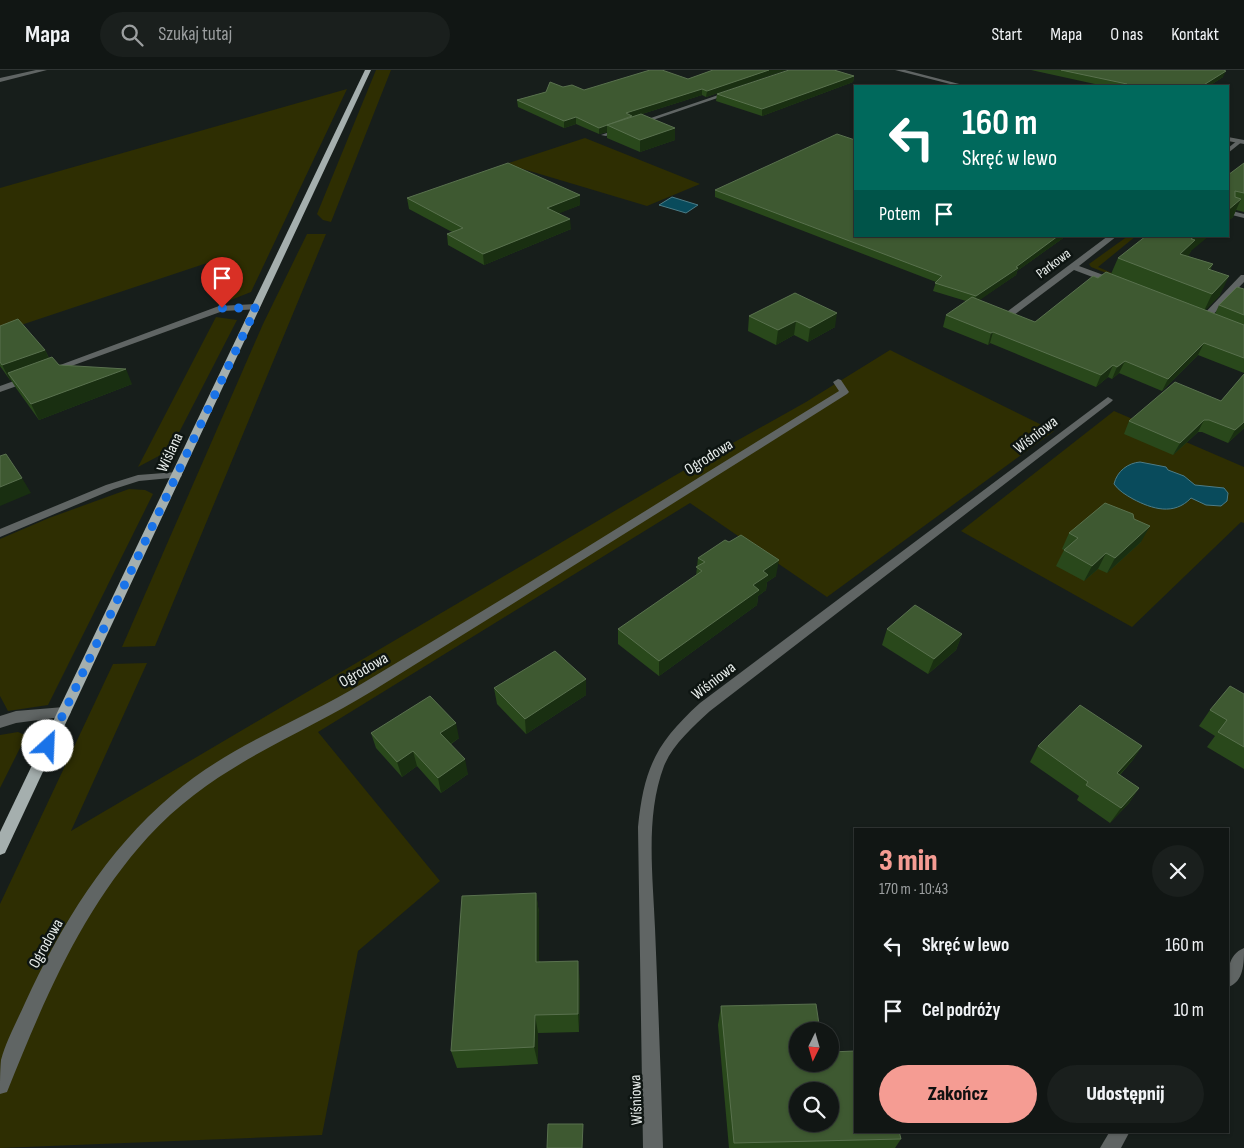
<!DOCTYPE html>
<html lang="pl">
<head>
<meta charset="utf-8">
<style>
	body { margin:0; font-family:"Sofia Sans Condensed",sans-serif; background:#1a1f1d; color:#f1f3f6; height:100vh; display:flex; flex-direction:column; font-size:19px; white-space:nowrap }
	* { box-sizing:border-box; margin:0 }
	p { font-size:16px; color:#9c9fa0 }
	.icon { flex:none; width:28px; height:28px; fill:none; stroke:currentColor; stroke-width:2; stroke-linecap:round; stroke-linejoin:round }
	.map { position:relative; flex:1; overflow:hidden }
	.details { position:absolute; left:854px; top:758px; width:375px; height:305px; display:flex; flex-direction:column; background:#111614; border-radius:0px; box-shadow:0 1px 4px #0004,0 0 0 1px #303534 }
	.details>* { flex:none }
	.hud { position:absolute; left:854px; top:15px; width:375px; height:152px; border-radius:0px; box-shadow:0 1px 4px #0004,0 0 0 1px #303534; background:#00695c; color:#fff; overflow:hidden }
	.needle { width:32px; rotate:185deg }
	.fabs { position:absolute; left:789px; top:952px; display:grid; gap:10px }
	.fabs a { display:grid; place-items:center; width:50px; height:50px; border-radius:50%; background:#111614; box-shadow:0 1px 4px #0004,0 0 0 1px #303534; font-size:25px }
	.pin { position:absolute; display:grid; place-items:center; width:42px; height:42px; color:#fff; margin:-51px -21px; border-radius:50% 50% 50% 0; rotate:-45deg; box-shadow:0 0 5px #0007 }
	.pin .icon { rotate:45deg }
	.me { position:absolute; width:55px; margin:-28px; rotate:25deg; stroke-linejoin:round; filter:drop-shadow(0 0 4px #0008) }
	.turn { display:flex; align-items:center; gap:18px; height:105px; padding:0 25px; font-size:22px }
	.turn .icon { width:65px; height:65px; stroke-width:2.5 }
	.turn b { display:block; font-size:35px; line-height:42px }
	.then { display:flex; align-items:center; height:48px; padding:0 25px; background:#0003; gap:10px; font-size:19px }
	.round { display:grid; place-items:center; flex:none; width:52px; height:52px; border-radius:26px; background:#1a1f1d }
	.overview { display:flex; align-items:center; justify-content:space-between; height:85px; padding:0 25px }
	h1 { font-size:30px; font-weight:800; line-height:38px; color:#f59c93 }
	.button { display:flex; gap:10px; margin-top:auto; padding:10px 25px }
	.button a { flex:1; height:58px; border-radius:30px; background:#f59c93; color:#111; font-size:20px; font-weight:800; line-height:58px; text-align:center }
	.button a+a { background:#1a1f1d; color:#f1f3f6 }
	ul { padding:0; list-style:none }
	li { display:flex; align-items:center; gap:15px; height:65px; padding:0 25px }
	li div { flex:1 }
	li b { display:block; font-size:19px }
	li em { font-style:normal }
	header { display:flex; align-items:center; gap:30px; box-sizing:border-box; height:70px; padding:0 25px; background:#111614; border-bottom:1px solid #303534 }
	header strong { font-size:24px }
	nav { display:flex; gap:28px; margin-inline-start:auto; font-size:18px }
	.search { width:350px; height:45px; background:#1a1f1d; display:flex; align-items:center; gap:12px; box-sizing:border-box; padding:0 18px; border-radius:28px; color:#9c9fa0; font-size:19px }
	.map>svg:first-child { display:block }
</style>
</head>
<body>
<header>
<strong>Mapa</strong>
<div class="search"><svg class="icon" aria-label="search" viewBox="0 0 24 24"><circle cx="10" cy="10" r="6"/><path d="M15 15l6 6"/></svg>Szukaj tutaj</div>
<nav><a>Start</a><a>Mapa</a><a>O nas</a><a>Kontakt</a></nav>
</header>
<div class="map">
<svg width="1244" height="1078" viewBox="0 0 1244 1078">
	<rect width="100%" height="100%" fill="#171e1b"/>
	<!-- green -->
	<g fill="#2e2e02">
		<path d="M 376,0 L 391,0 L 331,152 L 323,150 L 317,144 Z"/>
		<path d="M 347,19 L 251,222 L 223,233 L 240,200 L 225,187 L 0,262 L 0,118 Z"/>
		<path d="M 585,68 L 700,114 L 647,136 L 506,94 Z"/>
		<path d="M 307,164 L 326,164 L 155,576 L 122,577 L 263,254 Z"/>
		<path d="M 1128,166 L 1136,166 L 1098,197 L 1165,226 L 1091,197 L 1089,194 Z"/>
		<path d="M 216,247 L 237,250 L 170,380 L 138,397 Z"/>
		<path d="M 890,280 L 1054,361 L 827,527 L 690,433 L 318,662 L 440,811 L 358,881 L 322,1065 L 0,1078 L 0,834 L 113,594 L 147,593 L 71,761 L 674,406 L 806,332 Z"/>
		<path d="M 1114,341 L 1244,397 L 1244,453 L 1241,452 L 1132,557 L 961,461 Z"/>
		<path d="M 129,419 L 145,420 L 153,424 L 48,635 L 8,641 L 0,626 L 0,469 L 49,448 Z"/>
		<path d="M 18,662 L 25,665 L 23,672 L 0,718 L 0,665 Z"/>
	</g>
	<!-- water -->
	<g fill="#094b5c" stroke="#4c7c87">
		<path d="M 672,127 L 698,135 L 686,143 L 659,135 Z"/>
		<path d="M 1140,392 L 1166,397 L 1168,400 L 1184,406 L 1195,415 L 1224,418 L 1228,423 L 1227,431 L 1221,436 L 1206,435 L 1191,428 C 1174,446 1152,439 1133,429 C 1126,425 1119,421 1114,414 C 1117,401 1128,393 1140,392 Z"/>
	</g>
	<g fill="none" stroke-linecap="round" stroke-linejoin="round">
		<!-- service -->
		<g fill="#606564" fill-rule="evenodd">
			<path d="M 36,0 L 47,0 L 0,12 L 0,8 Z"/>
			<path d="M 730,21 L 735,22 L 606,66 L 601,65 Z"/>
			<path d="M 1228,140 L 1244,144 L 1244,148 L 1228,144 Z"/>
			<path d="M 1241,205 L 1244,205 L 1244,212 L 1207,251 L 1201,251 L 1201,247 Z"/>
			<path d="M 256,234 L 260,237 L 259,239 L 223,241 L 52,303 L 46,303 L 44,301 L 219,236 Z"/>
			<path d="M 28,306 L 31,307 L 31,311 L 0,322 L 0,316 Z"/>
			<path d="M 838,309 L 841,310 L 849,322 L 847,324 C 690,423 532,522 374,620 C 294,669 214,695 148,767 C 81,841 44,930 7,1022 L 0,1024 C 0,1014 0,1000 1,990 C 6,971 17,951 25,933 C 61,855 106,781 172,725 C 228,676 300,651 363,613 C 523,518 680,419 839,321 L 833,312 Z"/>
			<path d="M 177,402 L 181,403 L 182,405 L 181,407 L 139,411 L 114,419 L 0,467 L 0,459 L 106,415 L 138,405 Z"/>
			<path d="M 64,637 L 69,638 L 71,642 L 69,646 L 16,653 L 0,658 L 0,646 L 16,641 Z"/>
		</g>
		<!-- minor -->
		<g fill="#606564" fill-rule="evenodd">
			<path d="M 1238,70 L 1243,71 L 1228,83 L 1228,78 Z"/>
			<path d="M 1108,166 L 1117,166 L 1079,196 L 1117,210 L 1117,214 L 1111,214 L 1074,200 L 1014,245 L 1008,245 L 1008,241 Z"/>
			<path d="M 1108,327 L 1113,330 L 1111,332 L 710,641 C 693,657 673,674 664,696 C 645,746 653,806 655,858 C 658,931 661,1005 663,1078 L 643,1078 L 638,757 C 644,698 656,673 700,633 Z"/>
			<path d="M 1244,878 C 1244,893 1244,912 1228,917 C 1228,902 1227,885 1244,878 Z"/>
			<path d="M 1110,1061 L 1130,1061 L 1121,1078 L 1100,1078 Z"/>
		</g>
		<!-- tertiary -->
		<g fill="#606564" fill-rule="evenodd">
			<path d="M 895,0 L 905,0 L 967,16 L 958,16 Z"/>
			<path d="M 1228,67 L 1244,70 L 1244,74 L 1228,71 Z"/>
		</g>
		<!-- primary -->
		<path fill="#a5afae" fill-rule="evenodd" d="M 365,0 L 371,0 L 5,783 L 0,785 L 0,762 Z"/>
	</g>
	<!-- wall -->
	<g fill="#29481b">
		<path d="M 713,0 L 786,0 L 706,27 L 702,25 L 642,44 L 675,70 L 640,82 L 607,68 L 607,62 L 599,64 L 576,54 L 564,58 L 518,37 L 517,30 L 563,17 L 584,20 L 688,9 Z"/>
		<path d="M 1031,0 L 1223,0 L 1223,7 L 1209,16 L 1104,16 Z"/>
		<path d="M 854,6 L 853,12 L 762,46 L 716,31 L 717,24 Z"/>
		<path d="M 1244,93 L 1244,142 L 1236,140 L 1233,147 L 1228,151 L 1228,105 Z"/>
		<path d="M 715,120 L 855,166 L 1066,166 L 1017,201 L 1016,205 L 979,230 L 1035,252 L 1098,208 L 1111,204 L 1118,188 L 1191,181 L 1188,186 L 1213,194 L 1210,200 L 1220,225 L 1205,240 L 1215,244 L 1219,235 L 1244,219 L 1244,303 L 1198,285 L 1162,321 L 1119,303 L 1112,309 L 1108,307 L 1096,317 L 990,273 L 988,275 L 943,257 L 946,245 L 966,231 L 933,221 L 936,212 L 715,127 Z"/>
		<path d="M 580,125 L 580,135 L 559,143 L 571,159 L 484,195 L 448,175 L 447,164 L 452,162 L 409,139 L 407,128 Z"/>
		<path d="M 795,223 L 835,257 L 808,272 L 794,265 L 776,275 L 748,261 L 749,246 Z"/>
		<path d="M 0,256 L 45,280 L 49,288 L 59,295 L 132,314 L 39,350 L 16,318 L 11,310 L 10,310 L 0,296 Z"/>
		<path d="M 1244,304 L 1244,358 L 1228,373 L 1202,362 L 1198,362 L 1173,385 L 1124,364 L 1129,351 L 1221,331 Z"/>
		<path d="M 1069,463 L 1141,472 L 1107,503 L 1098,499 L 1084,511 L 1056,496 L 1064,480 L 1062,479 Z"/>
		<path d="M 698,488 L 776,506 L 767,512 L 766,520 L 758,526 L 757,535 L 659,606 L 618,574 L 618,559 L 696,506 Z"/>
		<path d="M 887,559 L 962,564 L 956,580 L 928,604 L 882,575 Z"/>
		<path d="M 494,618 L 586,625 L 526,664 L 497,634 Z"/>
		<path d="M 1244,624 L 1244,699 L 1207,677 L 1215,666 L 1199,656 L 1210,640 Z"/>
		<path d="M 371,663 L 459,668 L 451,674 L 468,704 L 441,723 L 417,696 L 402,707 L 376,678 Z"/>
		<path d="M 1038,676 L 1142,676 L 1132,691 L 1120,705 L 1139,718 L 1129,733 L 1110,753 L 1077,730 L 1079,726 L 1030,692 Z"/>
		<path d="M 536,823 L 539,843 L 539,891 L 580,910 L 579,962 L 538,963 L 538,994 L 457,998 L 451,981 Z"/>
		<path d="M 721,936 L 798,961 L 901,1069 L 895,1078 L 729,1078 L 718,955 Z"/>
	</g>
	<!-- shaded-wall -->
	<g fill="#192f11">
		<path d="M 769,0 L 786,0 L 706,27 L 707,21 Z"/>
		<path d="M 1226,1 L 1223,7 L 1209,16 L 1202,16 Z"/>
		<path d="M 854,6 L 853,12 L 762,46 L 762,39 Z"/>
		<path d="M 702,19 L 702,25 L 607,55 L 607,62 L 599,64 L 599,58 L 626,43 Z"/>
		<path d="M 576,47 L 576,54 L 564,58 L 564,51 Z"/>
		<path d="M 675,58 L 675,70 L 640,82 L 640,70 Z"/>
		<path d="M 580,125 L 580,135 L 548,148 L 547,138 Z"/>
		<path d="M 1241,129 L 1233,147 L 1228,151 L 1228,140 Z"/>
		<path d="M 570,149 L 571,159 L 484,195 L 483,184 Z"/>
		<path d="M 1058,166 L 1066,166 L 1017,201 L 1016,205 L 974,234 L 976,226 Z"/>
		<path d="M 1195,166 L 1209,166 L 1191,181 L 1187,189 L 1180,184 L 1191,169 Z"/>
		<path d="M 1229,206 L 1220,225 L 1203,243 L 1212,224 Z"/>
		<path d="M 837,243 L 835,257 L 808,272 L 810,258 Z"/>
		<path d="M 796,251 L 794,265 L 776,275 L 778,260 Z"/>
		<path d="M 993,262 L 990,273 L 988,275 L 991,263 Z"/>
		<path d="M 1204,273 L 1198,285 L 1162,321 L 1168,309 Z"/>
		<path d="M 45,280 L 52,295 L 8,303 L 11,310 L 10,310 L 2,295 Z"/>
		<path d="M 1125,291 L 1119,303 L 1112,309 L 1117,297 Z"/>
		<path d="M 1113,295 L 1108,307 L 1096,317 L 1101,305 Z"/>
		<path d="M 126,299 L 132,314 L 39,350 L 31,334 Z"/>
		<path d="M 1204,350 L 1198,362 L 1173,385 L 1180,373 Z"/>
		<path d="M 1244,352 L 1244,358 L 1228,373 L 1235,360 Z"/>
		<path d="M 22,408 L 31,423 L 0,436 L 0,417 Z"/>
		<path d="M 1150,456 L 1141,472 L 1107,503 L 1115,488 Z"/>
		<path d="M 1106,483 L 1098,499 L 1084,511 L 1092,496 Z"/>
		<path d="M 779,490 L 776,506 L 767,512 L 766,520 L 758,526 L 757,535 L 659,606 L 659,591 L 753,515 L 763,501 Z"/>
		<path d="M 962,564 L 956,580 L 928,604 L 934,589 Z"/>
		<path d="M 586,609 L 586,625 L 526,664 L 525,649 Z"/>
		<path d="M 456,653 L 459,668 L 444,678 L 440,663 Z"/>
		<path d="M 1142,676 L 1132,691 L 1107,718 L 1117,703 Z"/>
		<path d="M 413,681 L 417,696 L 402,707 L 397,692 Z"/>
		<path d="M 465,689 L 468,704 L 441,723 L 438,708 Z"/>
		<path d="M 1139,718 L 1129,733 L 1110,753 L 1121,738 Z"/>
		<path d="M 536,823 L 539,843 L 539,911 L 536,892 Z"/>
		<path d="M 578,891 L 580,910 L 579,962 L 578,944 Z"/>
		<path d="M 535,945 L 538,963 L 538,994 L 534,977 Z"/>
	</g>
	<!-- building -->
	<g fill="#3e5931" stroke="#59714e" fill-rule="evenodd">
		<path d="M 650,0 L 662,0 L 688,9 L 713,0 L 769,0 L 707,21 L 702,19 L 626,43 L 632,46 L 599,58 L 576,47 L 564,51 L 517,30 L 546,22 L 550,12 L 563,17 L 572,15 L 584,20 Z"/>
		<path d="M 789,0 L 834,0 L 854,6 L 762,39 L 717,24 Z"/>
		<path d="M 1061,0 L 1223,0 L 1226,1 L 1202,16 L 1123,16 L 1127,14 Z"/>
		<path d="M 641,44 L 675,58 L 640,70 L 607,55 Z"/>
		<path d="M 837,64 L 855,70 L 855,166 L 1058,166 L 1016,197 L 1018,198 L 976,226 L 935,213 L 942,206 L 715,120 Z"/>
		<path d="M 508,93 L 580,125 L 547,138 L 570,149 L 483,184 L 447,164 L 463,158 L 407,128 Z"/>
		<path d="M 1244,93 L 1244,123 L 1235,121 L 1235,127 L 1241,129 L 1228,140 L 1228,105 Z"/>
		<path d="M 1146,166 L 1195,166 L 1191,169 L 1195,170 L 1180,184 L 1213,194 L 1208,199 L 1229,206 L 1212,224 L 1118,188 Z"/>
		<path d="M 1106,202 L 1244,255 L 1244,288 L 1204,273 L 1168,309 L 1125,291 L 1117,297 L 1113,295 L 1101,305 L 993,262 L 991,263 L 946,245 L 972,227 L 1035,252 L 1093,206 L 1098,208 Z"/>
		<path d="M 1237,217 L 1244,219 L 1244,245 L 1219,235 Z"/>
		<path d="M 795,223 L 837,243 L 810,258 L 796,251 L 778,260 L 749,246 Z"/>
		<path d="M 18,249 L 45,280 L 2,295 L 0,292 L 0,256 Z"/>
		<path d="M 52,287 L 59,295 L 126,299 L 31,334 L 8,303 Z"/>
		<path d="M 1244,304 L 1244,352 L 1235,360 L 1209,350 L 1204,350 L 1180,373 L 1129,351 L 1175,312 L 1221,331 Z"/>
		<path d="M 6,384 L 22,408 L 0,417 L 0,386 Z"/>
		<path d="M 1105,433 L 1133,444 L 1134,449 L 1150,456 L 1115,488 L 1106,483 L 1092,496 L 1064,480 L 1078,468 L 1069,463 Z"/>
		<path d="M 741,465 L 779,490 L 763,501 L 768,505 L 753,515 L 759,520 L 659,591 L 618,559 L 702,501 L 696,497 L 705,492 L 698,488 L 725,470 L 729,472 Z"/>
		<path d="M 915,535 L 962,564 L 934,589 L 887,559 Z"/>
		<path d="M 555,581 L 586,609 L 525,649 L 494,618 Z"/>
		<path d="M 1230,616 L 1244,624 L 1244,677 L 1218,662 L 1227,650 L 1210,640 Z"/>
		<path d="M 430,626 L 456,653 L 440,663 L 465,689 L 438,708 L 413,681 L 397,692 L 371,663 Z"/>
		<path d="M 1080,635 L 1142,676 L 1117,703 L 1139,718 L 1121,738 L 1086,715 L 1088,712 L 1038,676 Z"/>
		<path d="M 536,823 L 536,892 L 578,891 L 578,944 L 535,945 L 534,977 L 451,981 L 462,826 Z"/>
		<path d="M 816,934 L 820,961 L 798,961 L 798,994 L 830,994 L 830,982 L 855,981 L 855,1061 L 899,1061 L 901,1069 L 734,1073 L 721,936 ZM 798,1021 L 830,1021 L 830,1054 L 798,1054 Z"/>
		<path d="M 548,1054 L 583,1054 L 582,1078 L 547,1078 Z"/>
	</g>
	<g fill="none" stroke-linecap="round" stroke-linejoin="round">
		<!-- route -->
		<path stroke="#1a73e8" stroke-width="9" stroke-dasharray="0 16.2" d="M 48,676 L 256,238 L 222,238"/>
	</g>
	<g text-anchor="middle" stroke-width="5" stroke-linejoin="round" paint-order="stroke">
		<!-- far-street labels -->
		<g font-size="14" fill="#e9eeec" stroke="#0e1512">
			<text transform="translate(1053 193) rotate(-37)" y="5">Parkowa</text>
		</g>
		<!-- street labels -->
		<g font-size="16" fill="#e9eeec" stroke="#0e1512">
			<text transform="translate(1035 364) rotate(-37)" y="6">Wiśniowa</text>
			<text transform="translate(169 382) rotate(-65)" y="6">Wiślana</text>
			<text transform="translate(708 386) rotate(-32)" y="6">Ogrodowa</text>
			<text transform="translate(363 599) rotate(-30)" y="6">Ogrodowa</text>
			<text transform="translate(713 610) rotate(-38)" y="6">Wiśniowa</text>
			<text transform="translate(45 873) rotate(-61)" y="6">Ogrodowa</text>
			<text transform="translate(635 1030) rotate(-92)" y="6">Wiśniowa</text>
		</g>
	</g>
</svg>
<div class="fabs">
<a><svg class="needle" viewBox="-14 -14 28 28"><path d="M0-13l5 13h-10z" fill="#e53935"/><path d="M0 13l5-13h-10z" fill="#9c9fa0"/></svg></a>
<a><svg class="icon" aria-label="search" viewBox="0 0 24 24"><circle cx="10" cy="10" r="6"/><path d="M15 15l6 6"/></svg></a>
</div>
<div class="pin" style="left:222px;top:238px;background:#d93025"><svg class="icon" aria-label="arrive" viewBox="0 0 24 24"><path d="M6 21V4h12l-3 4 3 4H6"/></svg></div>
<svg class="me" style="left:48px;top:676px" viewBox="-20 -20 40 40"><circle r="19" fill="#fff"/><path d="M0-13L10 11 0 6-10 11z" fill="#1a73e8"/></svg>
<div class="hud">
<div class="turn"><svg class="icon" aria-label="left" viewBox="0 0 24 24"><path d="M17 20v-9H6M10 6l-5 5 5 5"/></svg><div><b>160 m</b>Skręć w lewo</div></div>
<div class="then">Potem<svg class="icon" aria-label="arrive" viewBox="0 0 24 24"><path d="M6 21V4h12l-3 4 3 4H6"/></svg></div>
</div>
<section class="details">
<div class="overview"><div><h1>3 min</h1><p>170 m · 10:43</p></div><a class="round"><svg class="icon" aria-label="close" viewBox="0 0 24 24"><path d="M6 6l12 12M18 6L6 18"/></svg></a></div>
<ul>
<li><svg class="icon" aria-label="left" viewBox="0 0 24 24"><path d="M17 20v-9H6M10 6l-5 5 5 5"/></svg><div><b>Skręć w lewo</b></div><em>160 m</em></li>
<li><svg class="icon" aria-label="arrive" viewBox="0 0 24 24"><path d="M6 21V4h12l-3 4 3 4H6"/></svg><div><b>Cel podróży</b></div><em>10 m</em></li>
</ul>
<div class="button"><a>Zakończ</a><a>Udostępnij</a></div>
</section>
</div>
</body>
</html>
